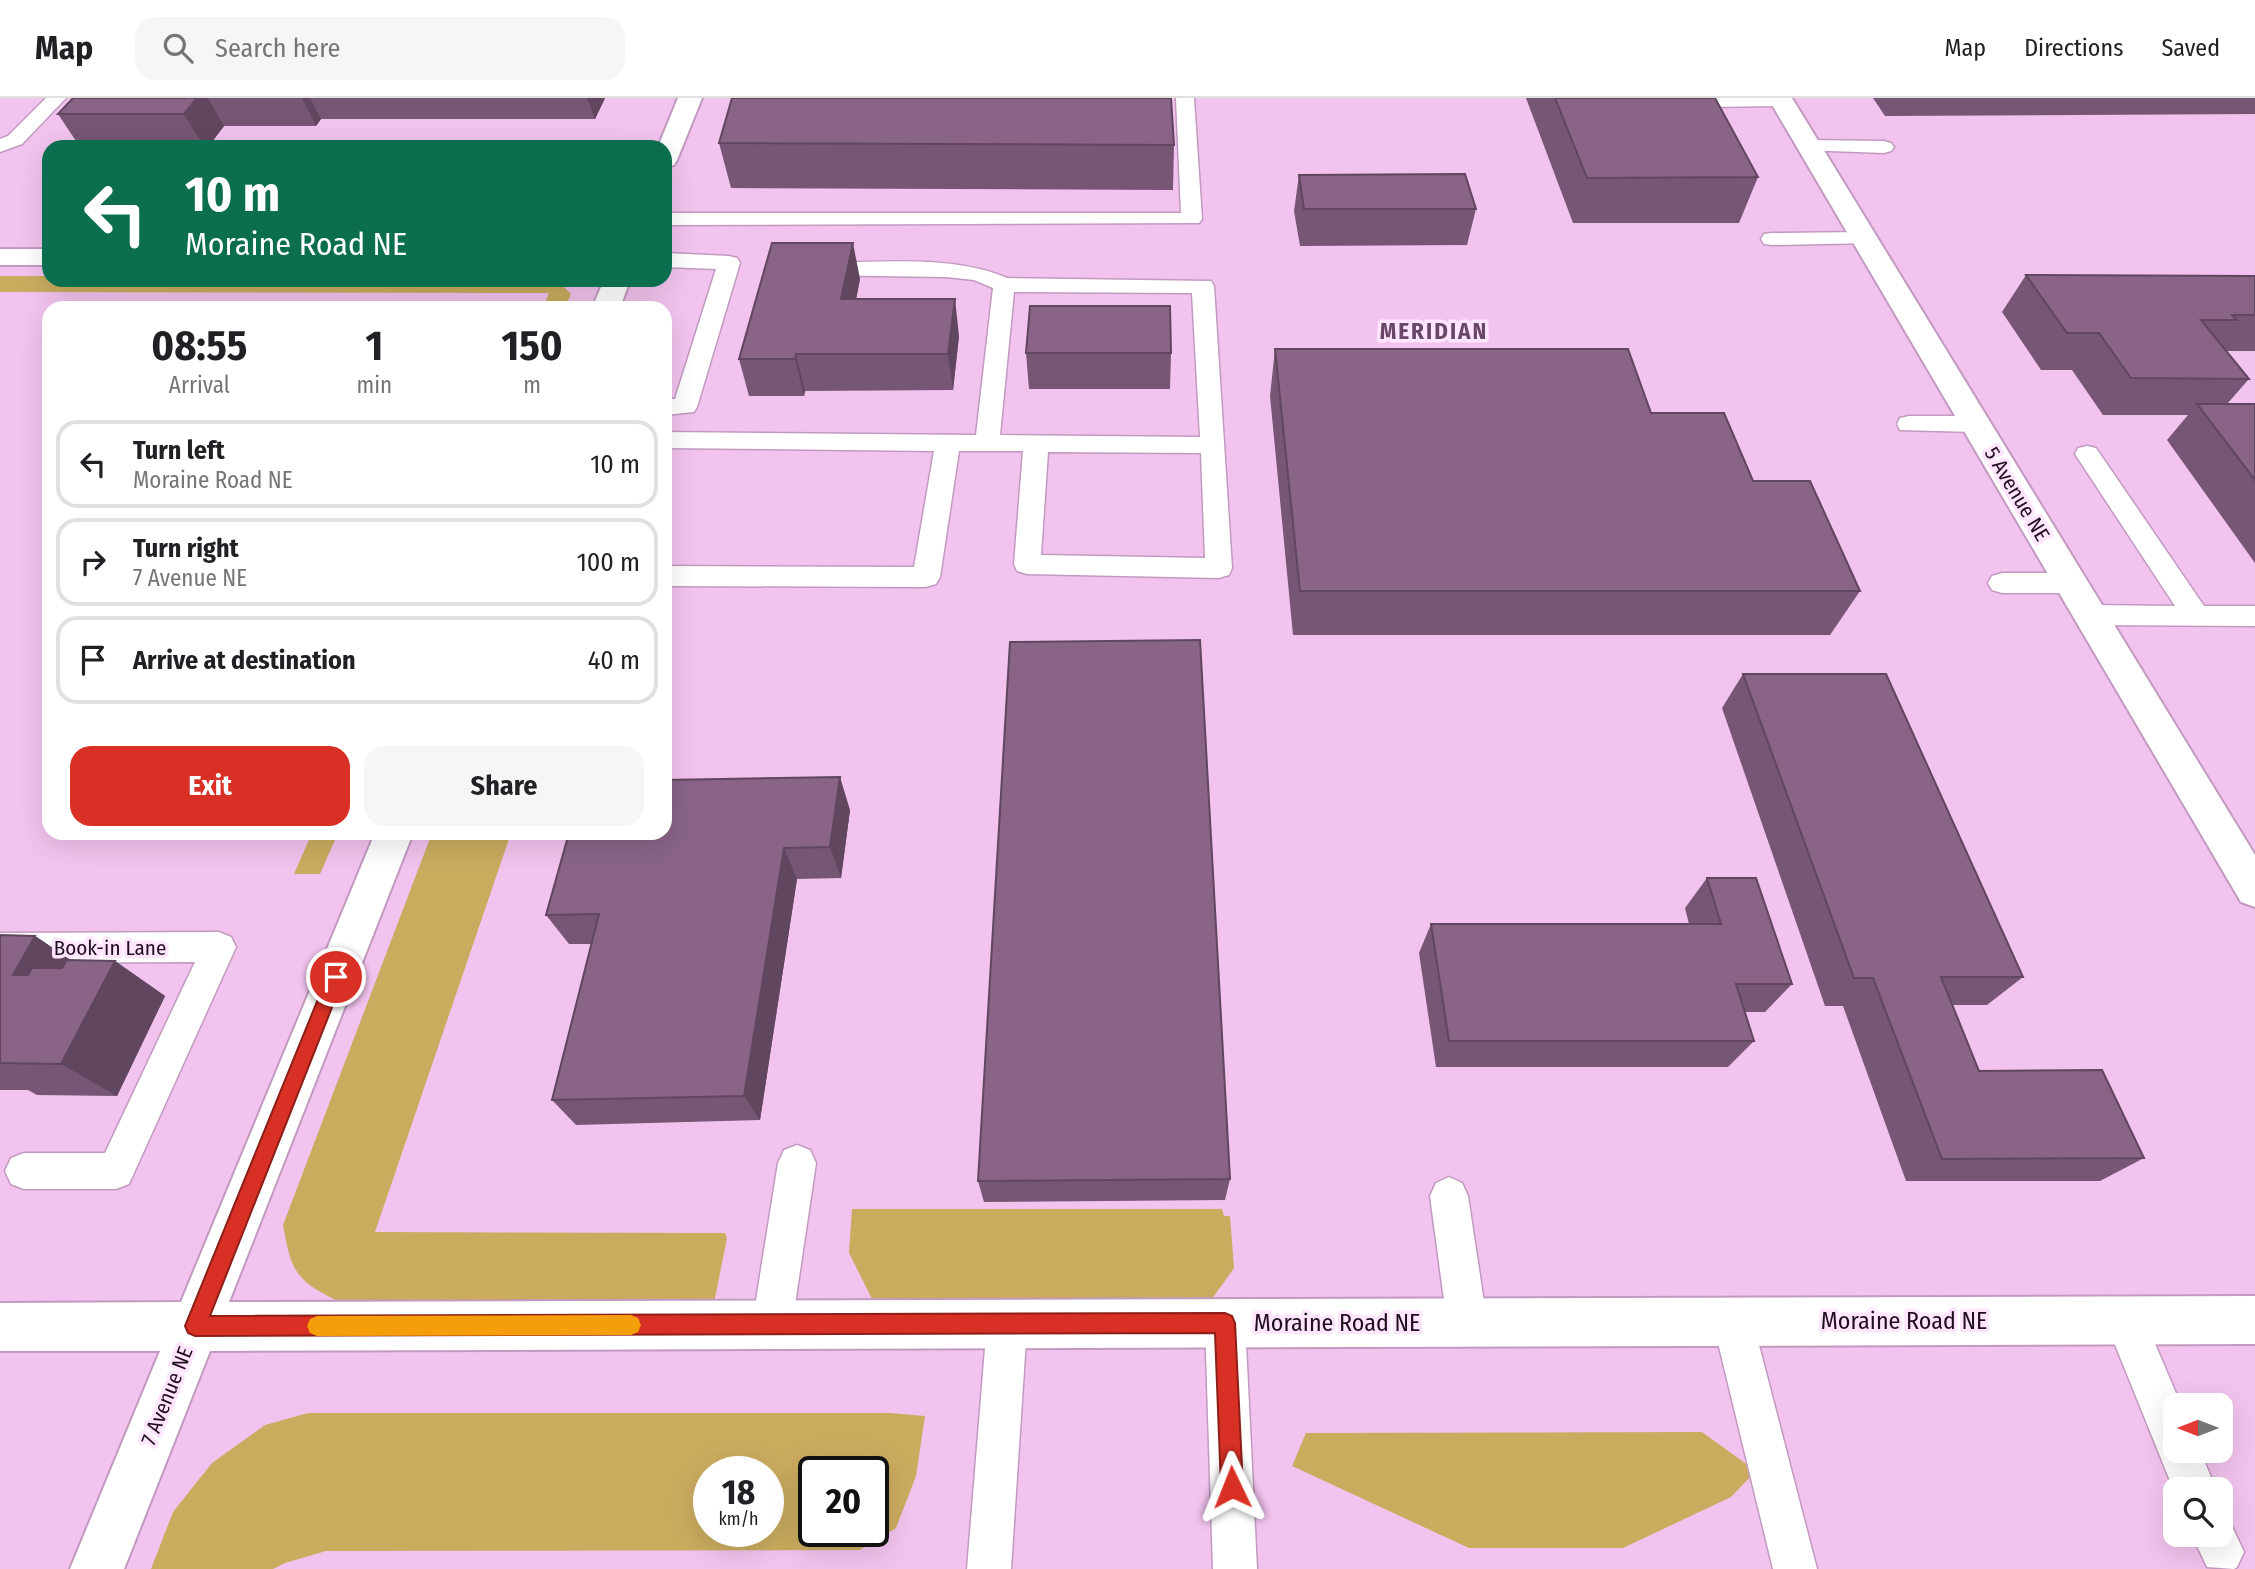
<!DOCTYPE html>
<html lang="en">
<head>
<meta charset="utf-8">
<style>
	body { margin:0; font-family:"Fira Sans Condensed",sans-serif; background:#f6f6f6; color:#202124; height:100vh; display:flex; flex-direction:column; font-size:26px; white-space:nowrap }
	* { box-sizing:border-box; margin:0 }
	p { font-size:23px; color:#757577 }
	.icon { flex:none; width:38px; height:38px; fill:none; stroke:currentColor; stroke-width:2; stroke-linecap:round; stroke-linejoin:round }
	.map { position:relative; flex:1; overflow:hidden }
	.details { position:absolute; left:42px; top:203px; width:630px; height:539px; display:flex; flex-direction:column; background:#fff; border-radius:21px; box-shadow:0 7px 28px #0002 }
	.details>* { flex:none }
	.hud { position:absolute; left:42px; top:42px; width:630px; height:147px; border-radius:21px; box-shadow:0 7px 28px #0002; background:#0b6e4f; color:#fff; overflow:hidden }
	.needle { width:46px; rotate:270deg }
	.tools { position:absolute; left:2163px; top:1295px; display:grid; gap:14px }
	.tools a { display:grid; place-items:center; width:70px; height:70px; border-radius:14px; background:#fff; box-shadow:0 7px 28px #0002; font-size:35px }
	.speed { position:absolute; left:693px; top:1358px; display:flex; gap:14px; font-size:35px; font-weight:700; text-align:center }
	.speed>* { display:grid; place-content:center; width:91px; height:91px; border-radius:50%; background:#fff; box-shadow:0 7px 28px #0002; line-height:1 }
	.speed small { font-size:18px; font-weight:400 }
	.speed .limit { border:4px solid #111; border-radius:10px; background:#fff; color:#111 }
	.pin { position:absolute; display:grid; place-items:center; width:60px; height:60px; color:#fff; margin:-30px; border:4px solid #fff; border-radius:50%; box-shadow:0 2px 7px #0007 }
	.me { position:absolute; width:77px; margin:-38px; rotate:358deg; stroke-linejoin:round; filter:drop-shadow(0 0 5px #0008) }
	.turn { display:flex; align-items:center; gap:24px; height:147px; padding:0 28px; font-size:32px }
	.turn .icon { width:91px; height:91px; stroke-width:2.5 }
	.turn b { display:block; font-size:49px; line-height:60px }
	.eta { display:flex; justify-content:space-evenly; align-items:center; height:119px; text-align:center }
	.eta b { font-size:42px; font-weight:700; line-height:49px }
	.cta { display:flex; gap:14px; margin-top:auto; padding:14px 28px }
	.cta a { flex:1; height:80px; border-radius:21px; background:#d93025; color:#fff; font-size:28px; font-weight:700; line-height:80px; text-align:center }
	.cta a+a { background:#f6f6f6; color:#202124 }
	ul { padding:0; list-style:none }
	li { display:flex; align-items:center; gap:21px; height:88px; margin:0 14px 10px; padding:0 14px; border:4px solid #e0e0e0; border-radius:21px }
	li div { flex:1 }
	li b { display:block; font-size:26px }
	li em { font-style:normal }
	header { display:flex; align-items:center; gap:42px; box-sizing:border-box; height:98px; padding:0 35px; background:#fff; border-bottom:2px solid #e0e0e0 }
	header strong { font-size:33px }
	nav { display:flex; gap:38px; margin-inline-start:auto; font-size:24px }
	.search { width:490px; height:63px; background:#f6f6f6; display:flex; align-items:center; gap:18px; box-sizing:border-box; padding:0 24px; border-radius:21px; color:#757577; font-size:26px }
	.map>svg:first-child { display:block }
</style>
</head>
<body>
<header>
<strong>Map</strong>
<div class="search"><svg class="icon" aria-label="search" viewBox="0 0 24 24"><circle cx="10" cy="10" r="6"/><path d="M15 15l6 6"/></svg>Search here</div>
<nav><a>Map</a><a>Directions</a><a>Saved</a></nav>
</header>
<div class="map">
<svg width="2255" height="1471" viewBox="0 0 2255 1471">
	<rect width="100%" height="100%" fill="#fcd2f9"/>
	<!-- built -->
	<path fill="#f2c3ef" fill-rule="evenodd" d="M 0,0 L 2255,0 L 2255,1471 L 0,1471 ZM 49,49 L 665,49 L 665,182 L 49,182 ZM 49,210 L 665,210 L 665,735 L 49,735 ZM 2175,1307 L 2221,1307 L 2221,1353 L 2175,1353 ZM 709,1374 L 768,1374 L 768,1433 L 709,1433 ZM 814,1374 L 873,1374 L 873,1433 L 814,1433 ZM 2175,1391 L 2221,1391 L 2221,1437 L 2175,1437 Z"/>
	<!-- green -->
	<g fill="#cbac5f" fill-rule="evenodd">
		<path d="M 0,178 L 49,178 L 49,182 L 548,182 L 564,189 L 571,196 L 565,210 L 543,210 L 549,195 L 0,194 Z"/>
		<path d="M 312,735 L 338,735 L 320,776 L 294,776 Z"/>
		<path d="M 432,735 L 511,735 L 375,1134 L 725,1135 L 727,1140 L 714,1205 L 336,1202 C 294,1182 291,1171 283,1127 Z"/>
		<path d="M 852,1111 L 1222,1111 L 1224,1118 L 1230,1118 L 1234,1170 L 1209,1205 L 874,1205 L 849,1155 Z"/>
		<path d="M 308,1315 L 890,1315 L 925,1318 L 916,1378 L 896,1430 L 860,1452 L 326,1453 L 285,1465 L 273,1471 L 151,1471 L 173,1414 L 212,1365 L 265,1327 ZM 709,1374 L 768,1374 L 768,1433 L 709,1433 ZM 814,1374 L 873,1374 L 873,1433 L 814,1433 Z"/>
		<path d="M 1702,1334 L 1756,1373 L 1731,1399 L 1623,1450 L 1469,1450 L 1292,1368 L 1306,1335 Z"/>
	</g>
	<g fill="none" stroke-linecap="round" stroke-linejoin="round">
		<defs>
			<g id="service">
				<path d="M 46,0 L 66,0 L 22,46 L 0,54 L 0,41 L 8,38 Z"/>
				<path d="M 1176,0 L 1194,0 L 1202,121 L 1199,125 L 665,127 L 665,115 L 1181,115 Z"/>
				<path d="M 1700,0 L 1789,0 L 1790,2 L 1781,8 L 1707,9 L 1700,7 L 1698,3 Z"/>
				<path d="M 1809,42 L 1884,43 L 1891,45 L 1894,49 L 1891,53 L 1884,55 L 1802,52 L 1799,48 L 1802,44 Z"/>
				<path d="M 1864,134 L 1872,135 L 1875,140 L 1872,145 L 1772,147 L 1764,146 L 1761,141 L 1764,136 L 1772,135 Z"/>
				<path d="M 665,155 L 729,158 L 737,160 L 740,165 L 697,309 L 694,314 L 665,317 L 665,301 L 675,301 L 716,171 L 665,169 Z"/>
				<path d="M 816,165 C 877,165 951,156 1007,180 L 1211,183 L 1214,188 L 1232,470 L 1229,477 L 1219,480 L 1027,476 L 1017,473 L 1014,466 L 1023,353 L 959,353 L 940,479 L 936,486 L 926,489 L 665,488 L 665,468 L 914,469 L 934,353 L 665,350 L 665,334 L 976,337 L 993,190 L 974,182 L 946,179 L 808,177 L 805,172 L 808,167 ZM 1014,194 L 1192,195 L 1200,339 L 1000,337 ZM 1048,354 L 1201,355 L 1205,460 L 1041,457 Z"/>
				<path d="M 1909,318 L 1975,318 L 1984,320 L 1987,326 L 1984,332 L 1975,334 L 1900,332 L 1897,326 L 1900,320 Z"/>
				<path d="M 2087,348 L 2096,350 L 2204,508 L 2255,508 L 2255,528 L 2090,527 L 2080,524 L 2076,517 L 2080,510 L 2090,507 L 2175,508 L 2075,356 L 2078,350 Z"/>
				<path d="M 2002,475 L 2071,475 L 2081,478 L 2085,485 L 2081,492 L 2071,495 L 2002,495 L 1992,492 L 1988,485 L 1992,478 Z"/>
				<path d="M 219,834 L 231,839 L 236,849 L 129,1086 L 116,1091 L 24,1091 L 11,1086 L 5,1073 L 11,1060 L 24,1055 L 105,1055 L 195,864 L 0,865 L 0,835 Z"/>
				<path d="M 797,1047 L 810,1052 L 816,1065 L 792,1227 L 786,1241 L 772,1247 L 758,1241 L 752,1227 L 778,1065 L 784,1052 Z"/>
				<path d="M 1449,1079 L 1462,1085 L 1468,1098 L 1487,1224 L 1481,1238 L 1467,1244 L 1453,1238 L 1447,1224 L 1430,1098 L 1436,1085 Z"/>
				<path d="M 2125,1202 L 2139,1208 L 2181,1307 L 2175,1307 L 2175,1353 L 2200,1353 L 2216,1391 L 2175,1391 L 2175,1395 L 2105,1222 L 2111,1208 Z"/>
				<path d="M 1733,1204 L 1747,1210 L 1753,1224 L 1817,1471 L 1773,1471 L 1713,1224 L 1719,1210 Z"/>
				<path d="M 1225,1205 L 1239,1211 L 1245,1225 L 1257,1471 L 1213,1471 L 1205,1225 L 1211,1211 Z"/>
				<path d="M 1007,1206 L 1021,1212 L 1027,1226 L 1011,1471 L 967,1471 L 987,1226 L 993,1212 Z"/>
				<path d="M 2221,1418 L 2229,1422 L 2244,1454 L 2237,1469 L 2234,1471 L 2207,1469 L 2192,1437 L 2221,1437 Z"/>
			</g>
			<g id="minor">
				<path d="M 678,0 L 702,0 L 677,62 L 674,67 L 665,69 L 665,49 L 658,49 Z"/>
				<path d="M 1768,0 L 1792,0 L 2255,757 L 2255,809 L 2241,804 Z"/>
				<rect x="0" y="151" width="49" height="16"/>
				<path d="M 604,182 L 630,182 L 620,210 L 592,210 Z"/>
				<path d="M 375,735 L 413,735 L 229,1204 L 2255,1198 L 2255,1246 L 210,1253 L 124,1471 L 70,1471 L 160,1253 L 0,1253 L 0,1205 L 181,1204 Z"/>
			</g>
		</defs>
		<!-- service casing -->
		<use href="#service" stroke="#c29ac0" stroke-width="3"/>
		<!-- minor casing -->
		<use href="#minor" stroke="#c29ac0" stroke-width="4"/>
		<!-- service -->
		<use href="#service" fill="#fff" fill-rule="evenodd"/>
		<!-- minor -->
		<use href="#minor" fill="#fff" fill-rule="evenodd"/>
	</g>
	<!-- wall -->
	<g fill="#765674">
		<path d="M 73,0 L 605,0 L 595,21 L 321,21 L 316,28 L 224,28 L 208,49 L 80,49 L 58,16 Z"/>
		<path d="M 1526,0 L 1715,0 L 1758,79 L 1739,125 L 1573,125 Z"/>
		<path d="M 1873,0 L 2255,0 L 2255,16 L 1885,18 Z"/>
		<path d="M 719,45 L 1174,47 L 1173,92 L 731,90 Z"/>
		<path d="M 1299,77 L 1476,111 L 1467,147 L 1300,148 L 1294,113 Z"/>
		<path d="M 2026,177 L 2255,178 L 2255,253 L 2227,253 L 2249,281 L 2227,306 L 2255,306 L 2255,465 L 2167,342 L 2188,317 L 2103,317 L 2072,272 L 2041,272 L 2002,214 Z"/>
		<path d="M 860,181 L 856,201 L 959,238 L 953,292 L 805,293 L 804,298 L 749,298 L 739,261 Z"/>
		<path d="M 1275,251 L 1651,315 L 1753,383 L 1860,493 L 1830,537 L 1293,537 L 1270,298 Z"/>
		<path d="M 1026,255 L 1171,255 L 1170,291 L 1029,291 Z"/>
		<path d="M 1743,576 L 2023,879 L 1987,907 L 1952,907 L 1979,973 L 2144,1060 L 2100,1083 L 1906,1083 L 1843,908 L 1825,908 L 1722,610 Z"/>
		<path d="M 850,712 L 841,780 L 797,781 L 760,1022 L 576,1027 L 552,1002 L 592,846 L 569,846 L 546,817 Z"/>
		<path d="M 1707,780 L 1792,886 L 1765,914 L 1745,914 L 1754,943 L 1728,969 L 1436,969 L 1419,855 L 1431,826 L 1689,826 L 1685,810 Z"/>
		<path d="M 0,837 L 35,838 L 71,862 L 115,863 L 165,898 L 117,998 L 37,997 L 28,992 L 0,992 Z"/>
		<path d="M 1230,1081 L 1225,1102 L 984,1104 L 978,1083 Z"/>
	</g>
	<!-- shaded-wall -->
	<g fill="#60465e">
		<path d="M 197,0 L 208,0 L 224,28 L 208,49 L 204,49 L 184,16 Z"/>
		<path d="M 302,0 L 310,0 L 321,21 L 316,28 Z"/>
		<path d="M 587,0 L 605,0 L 595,21 Z"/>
		<path d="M 853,145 L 860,181 L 849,238 L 841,201 Z"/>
		<path d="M 955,201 L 959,238 L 953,292 L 948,256 Z"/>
		<path d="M 796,256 L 805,293 L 804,298 L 795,261 Z"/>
		<path d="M 840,679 L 850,712 L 841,780 L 830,749 Z"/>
		<path d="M 784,750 L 797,781 L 760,1022 L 744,998 Z"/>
		<path d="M 35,838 L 89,874 L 13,877 Z"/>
		<path d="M 115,863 L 165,898 L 117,998 L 61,966 Z"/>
	</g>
	<!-- building -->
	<g fill="#896487" stroke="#60465e" stroke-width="2">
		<path d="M 73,0 L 197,0 L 184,16 L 58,16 Z"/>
		<path d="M 732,0 L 1171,0 L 1174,47 L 719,45 Z"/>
		<path d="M 1555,0 L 1715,0 L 1758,79 L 1587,80 Z"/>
		<path d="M 1465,76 L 1476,111 L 1304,111 L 1299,77 Z"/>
		<path d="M 772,145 L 853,145 L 841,201 L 955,201 L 948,256 L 796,256 L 795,261 L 739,261 Z"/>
		<path d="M 2026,177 L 2255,178 L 2255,217 L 2232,217 L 2237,222 L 2201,222 L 2249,281 L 2131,280 L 2099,235 L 2067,235 Z"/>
		<path d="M 1030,208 L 1170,208 L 1171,255 L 1026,255 Z"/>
		<path d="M 1275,251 L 1628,251 L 1651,315 L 1724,315 L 1753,383 L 1810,383 L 1860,493 L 1300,493 Z"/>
		<path d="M 2197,306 L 2255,306 L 2255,382 Z"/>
		<path d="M 1200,542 L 1230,1081 L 978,1083 L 1010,544 Z"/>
		<path d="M 1743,576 L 1886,576 L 2023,879 L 1941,879 L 1979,973 L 2102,972 L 2144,1060 L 1942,1061 L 1873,880 L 1854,880 Z"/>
		<path d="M 840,679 L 830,749 L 784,750 L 744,998 L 552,1002 L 599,816 L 546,817 L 569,735 L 665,735 L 665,682 Z"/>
		<path d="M 1707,780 L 1756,780 L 1792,886 L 1736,886 L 1754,943 L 1449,943 L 1431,826 L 1721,826 Z"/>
		<path d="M 0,837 L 35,838 L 13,877 L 28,877 L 32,870 L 62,870 L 67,862 L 115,863 L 61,966 L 0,965 Z"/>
	</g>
	<!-- route -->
	<path fill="#d93025" stroke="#8d1f18" stroke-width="2" d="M 336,871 L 342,873 L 344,879 L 210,1218 L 1225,1215 L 1232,1218 L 1235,1225 L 1243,1389 L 1240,1397 L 1232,1400 L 1224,1397 L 1221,1389 L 1215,1235 L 195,1238 L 188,1235 L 185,1228 L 327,879 L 330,873 Z"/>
	<!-- slow -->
	<path fill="#f59e0b" d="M 631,1217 L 638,1220 L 641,1227 L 638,1234 L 631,1237 L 317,1238 L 310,1235 L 307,1228 L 310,1221 L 317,1218 Z"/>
	<g text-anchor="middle" stroke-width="7" stroke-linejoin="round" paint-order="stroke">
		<!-- street labels -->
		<g font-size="21" fill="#1e101e" stroke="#ffe5fd">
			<text transform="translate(2017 396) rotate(59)" y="7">5 Avenue NE</text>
			<text x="110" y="857">Book-in Lane</text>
			<text transform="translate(167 1298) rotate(-68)" y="7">7 Avenue NE</text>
		</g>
		<!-- far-district labels -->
		<g font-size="23" font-weight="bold" letter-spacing="2" fill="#6a4769" stroke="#ffe5fd">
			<text x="1434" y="241">MERIDIAN</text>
		</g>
		<!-- near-street labels -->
		<g font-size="24" fill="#1e101e" stroke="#ffe5fd">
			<text x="1904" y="1231">Moraine Road NE</text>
			<text x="1337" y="1233">Moraine Road NE</text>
		</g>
	</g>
</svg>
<div class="tools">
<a><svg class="needle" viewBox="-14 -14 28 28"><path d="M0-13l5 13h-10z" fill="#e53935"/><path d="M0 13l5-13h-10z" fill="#757577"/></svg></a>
<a><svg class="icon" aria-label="search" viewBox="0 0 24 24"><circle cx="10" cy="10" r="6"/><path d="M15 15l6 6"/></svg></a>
</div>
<div class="speed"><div>18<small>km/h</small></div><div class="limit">20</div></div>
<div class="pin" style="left:336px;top:879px;background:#d93025"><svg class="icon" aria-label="arrive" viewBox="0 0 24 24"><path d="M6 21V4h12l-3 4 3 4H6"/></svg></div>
<svg class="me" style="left:1232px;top:1389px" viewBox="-20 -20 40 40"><path d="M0-17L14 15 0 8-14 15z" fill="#d93025" stroke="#fff" stroke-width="4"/></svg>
<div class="hud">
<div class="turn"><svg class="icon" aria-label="left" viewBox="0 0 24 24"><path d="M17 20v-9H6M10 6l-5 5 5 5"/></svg><div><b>10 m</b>Moraine Road NE</div></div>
</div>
<section class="details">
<div class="eta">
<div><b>08:55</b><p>Arrival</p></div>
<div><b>1</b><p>min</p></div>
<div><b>150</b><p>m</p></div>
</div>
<ul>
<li><svg class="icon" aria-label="left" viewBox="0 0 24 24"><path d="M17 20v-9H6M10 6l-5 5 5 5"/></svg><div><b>Turn left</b><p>Moraine Road NE</p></div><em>10 m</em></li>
<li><svg class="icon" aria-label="right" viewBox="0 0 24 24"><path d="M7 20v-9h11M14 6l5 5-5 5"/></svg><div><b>Turn right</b><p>7 Avenue NE</p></div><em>100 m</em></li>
<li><svg class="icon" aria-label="arrive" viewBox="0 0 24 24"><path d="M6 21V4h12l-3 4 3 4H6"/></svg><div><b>Arrive at destination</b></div><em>40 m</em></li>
</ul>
<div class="cta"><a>Exit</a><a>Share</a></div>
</section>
</div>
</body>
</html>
